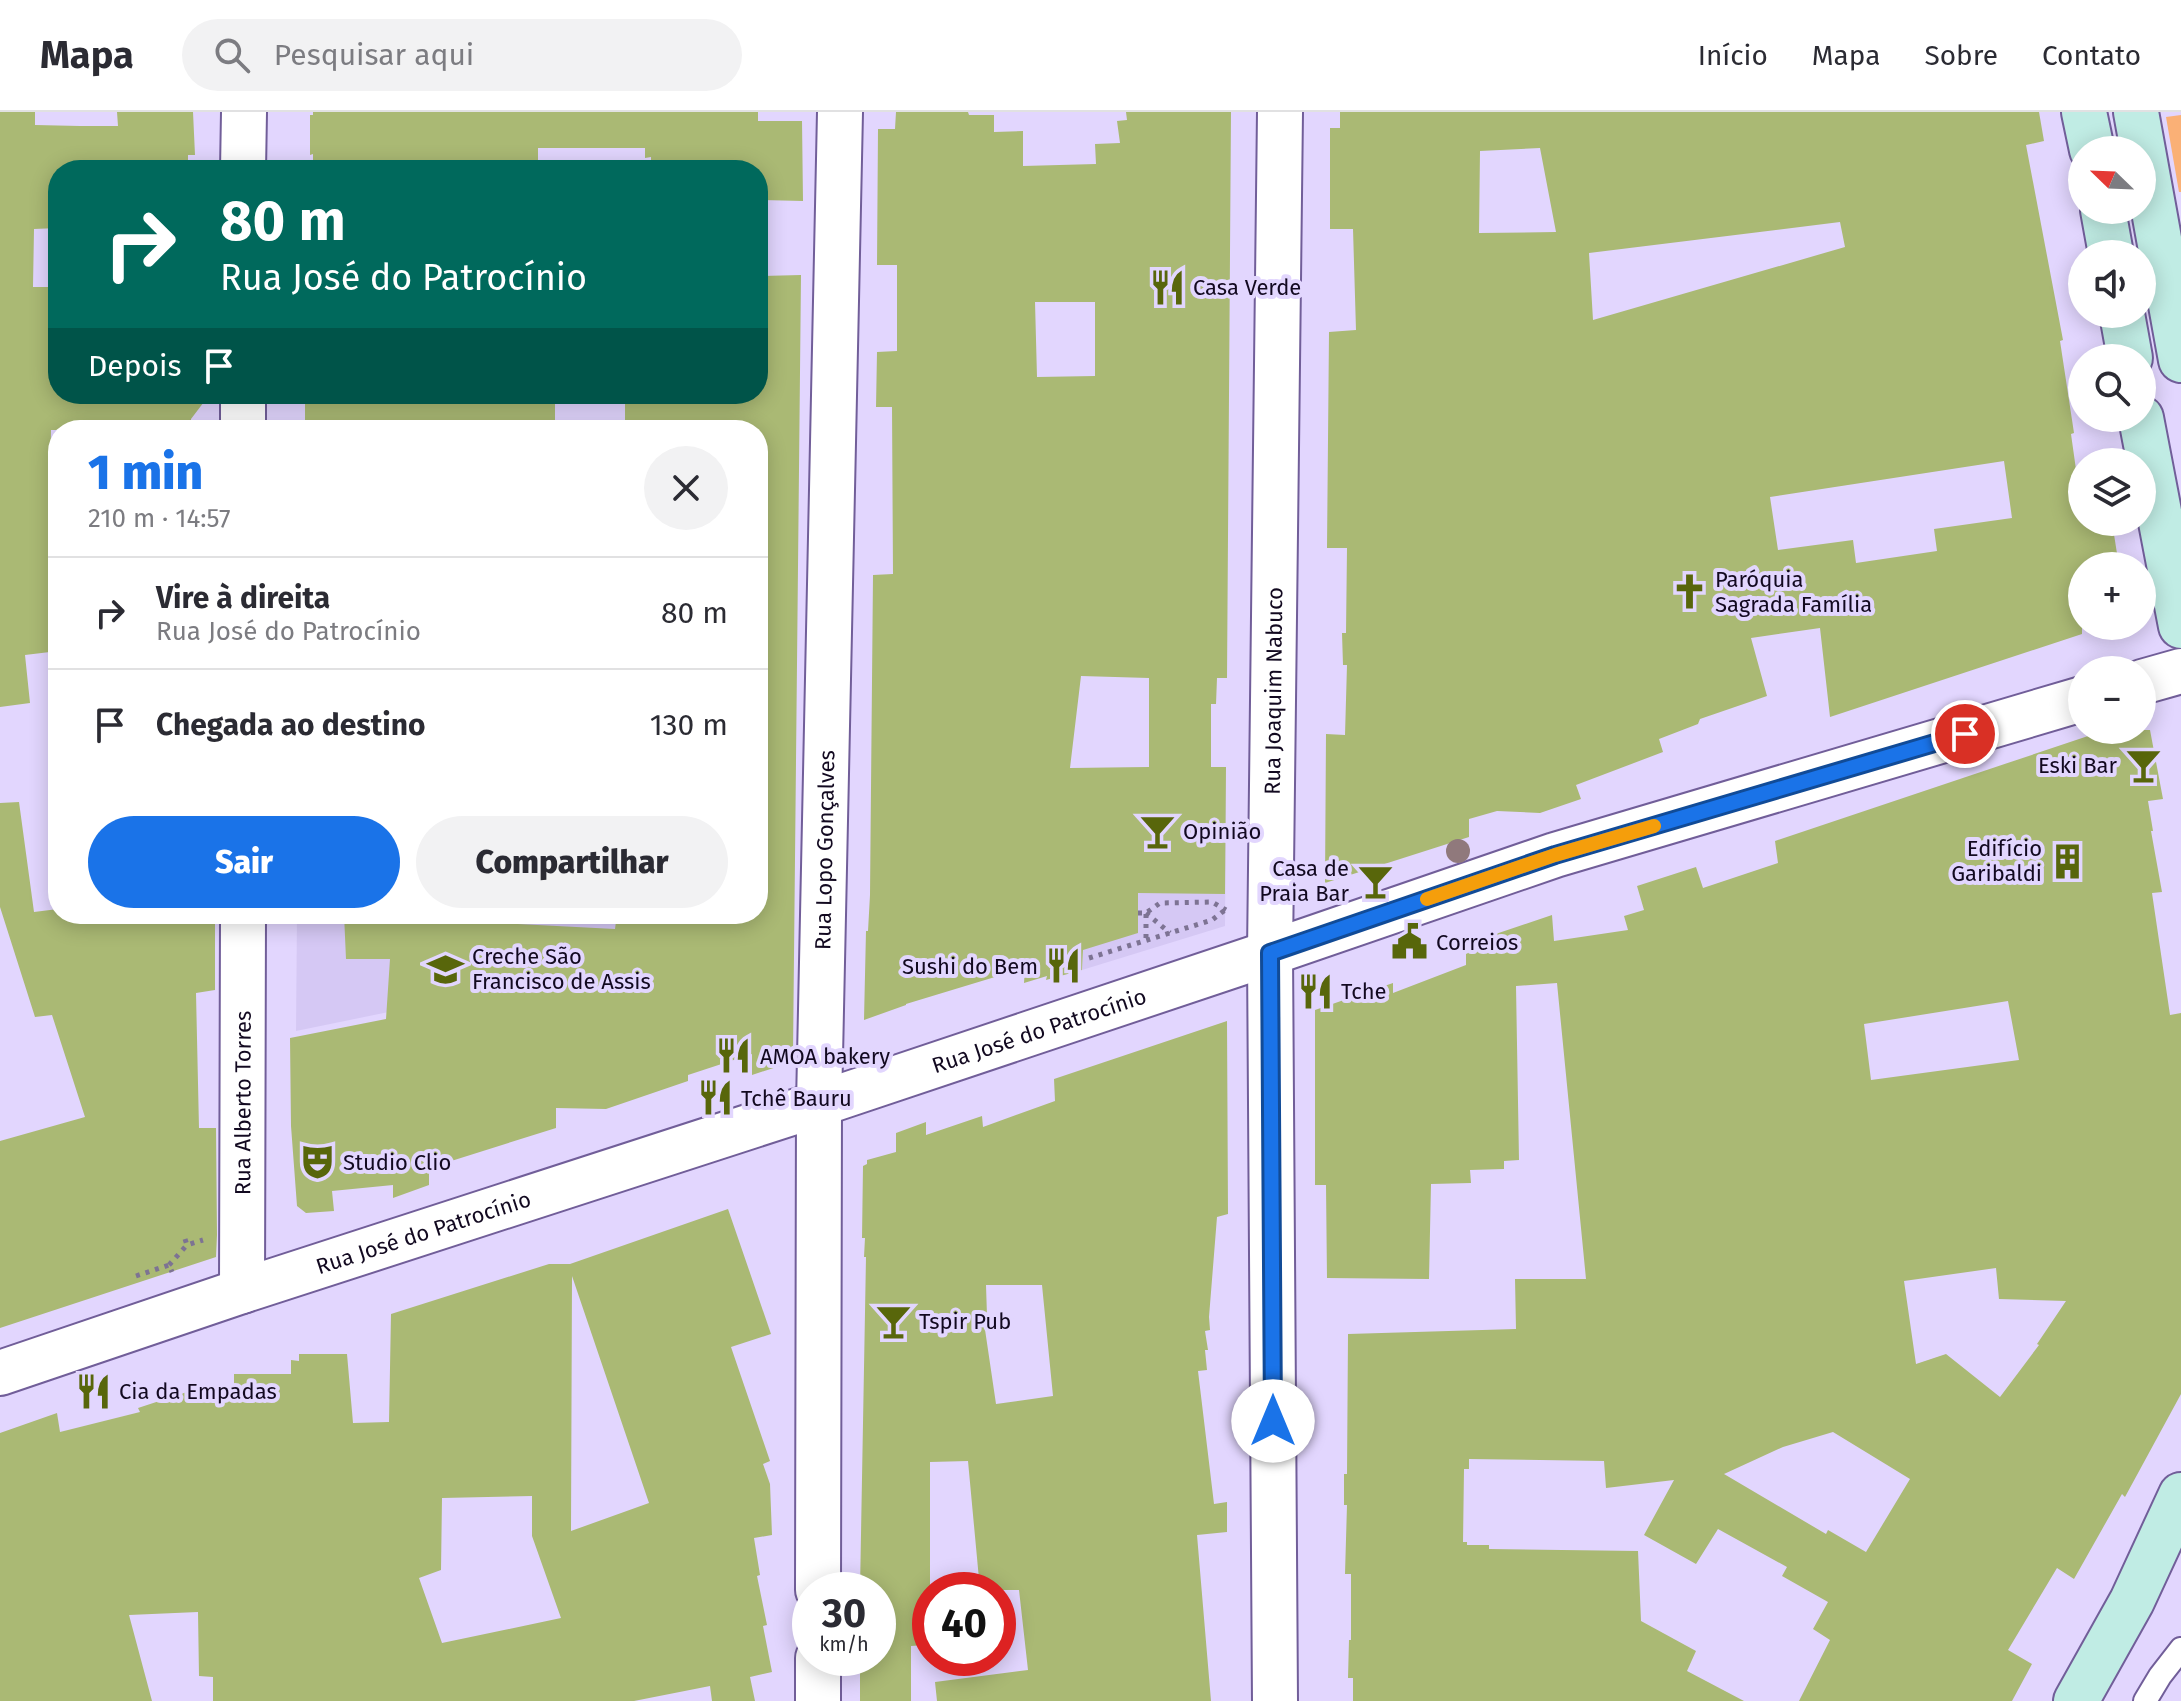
<!DOCTYPE html>
<html lang="pt">
<head>
<meta charset="utf-8">
<style>
	body { margin:0; font-family:"Fira Sans",sans-serif; background:#f2f2f3; color:#2b2b33; height:100vh; display:flex; flex-direction:column; font-size:30px; white-space:nowrap }
	* { box-sizing:border-box; margin:0 }
	p { font-size:26px; color:#7c7c81 }
	.icon { flex:none; width:44px; height:44px; fill:none; stroke:currentColor; stroke-width:2; stroke-linecap:round; stroke-linejoin:round }
	.map { position:relative; flex:1; overflow:hidden }
	.details { position:absolute; left:48px; top:308px; width:720px; height:504px; display:flex; flex-direction:column; background:#fff; border-radius:32px; box-shadow:0 4px 20px #0003 }
	.details>* { flex:none }
	.banner { position:absolute; left:48px; top:48px; width:720px; height:244px; border-radius:32px; box-shadow:0 4px 20px #0003; background:#00695c; color:#fff; overflow:hidden }
	.needle { width:52px; rotate:293deg }
	.fabs { position:absolute; left:2068px; top:24px; display:grid; gap:16px }
	.fabs a { display:grid; place-items:center; width:88px; height:88px; border-radius:50%; background:#fff; box-shadow:0 4px 20px #0003; font-size:40px }
	.speed { position:absolute; left:792px; top:1460px; display:flex; gap:16px; font-size:40px; font-weight:700; text-align:center }
	.speed>* { display:grid; place-content:center; width:104px; height:104px; border-radius:50%; background:#fff; box-shadow:0 4px 20px #0003; line-height:1 }
	.speed small { font-size:20px; font-weight:400 }
	.speed .limit { border:12px solid #d22; background:#fff; color:#111 }
	.pin { position:absolute; display:grid; place-items:center; width:68px; height:68px; color:#fff; margin:-34px; border:4px solid #fff; border-radius:50%; box-shadow:0 2px 8px #0007 }
	.me { position:absolute; width:88px; margin:-44px; rotate:0deg; stroke-linejoin:round; filter:drop-shadow(0 0 6px #0008) }
	.turn { display:flex; align-items:center; gap:28px; height:168px; padding:0 40px; font-size:36px }
	.turn .icon { width:104px; height:104px; stroke-width:2.5 }
	.turn b { display:block; font-size:56px; line-height:68px }
	.then { display:flex; align-items:center; height:76px; padding:0 40px; background:#0003; gap:16px; font-size:30px }
	.round { display:grid; place-items:center; flex:none; width:84px; height:84px; border-radius:42px; background:#f2f2f3 }
	.overview { display:flex; align-items:center; justify-content:space-between; height:136px; padding:0 40px }
	h1 { font-size:48px; font-weight:800; line-height:60px; color:#1a73e8 }
	.button { display:flex; gap:16px; margin-top:auto; padding:16px 40px }
	.button a { flex:1; height:92px; border-radius:48px; background:#1a73e8; color:#fff; font-size:32px; font-weight:800; line-height:92px; text-align:center }
	.button a+a { background:#f2f2f3; color:#2b2b33 }
	ul { padding:0; list-style:none }
	li { display:flex; align-items:center; gap:24px; height:112px; padding:0 40px; border-top:2px solid #e1e1e2 }
	li div { flex:1 }
	li b { display:block; font-size:30px }
	li em { font-style:normal }
	header { display:flex; align-items:center; gap:48px; box-sizing:border-box; height:112px; padding:0 40px; background:#fff; border-bottom:2px solid #e1e1e2 }
	header strong { font-size:38px }
	nav { display:flex; gap:44px; margin-inline-start:auto; font-size:28px }
	.search { width:560px; height:72px; background:#f2f2f3; display:flex; align-items:center; gap:20px; box-sizing:border-box; padding:0 28px; border-radius:44px; color:#7c7c81; font-size:30px }
	.map>svg:first-child { display:block }
</style>
</head>
<body>
<header>
<strong>Mapa</strong>
<div class="search"><svg class="icon" aria-label="search" viewBox="0 0 24 24"><circle cx="10" cy="10" r="6"/><path d="M15 15l6 6"/></svg>Pesquisar aqui</div>
<nav><a>Início</a><a>Mapa</a><a>Sobre</a><a>Contato</a></nav>
</header>
<div class="map">
<svg width="2181" height="1589" viewBox="0 0 2181 1589">
	<rect width="100%" height="100%" fill="#e2d6fe"/>
	<!-- built -->
	<g fill="#d5c8f4">
		<path d="M 1226,655 L 1225,814 L 1082,858 L 1093,656 Z"/>
		<path d="M 297,802 L 619,802 L 613,854 L 296,919 Z"/>
	</g>
	<!-- green -->
	<path fill="#fab076" d="M 2181,3 L 2181,80 L 2179,80 L 2166,5 Z"/>
	<!-- building -->
	<g fill="#aab974" fill-rule="evenodd">
		<path d="M 0,0 L 35,0 L 35,13 L 80,14 L 118,14 L 117,0 L 193,0 L 195,43 L 188,43 L 188,58 L 58,58 L 58,116 L 34,117 L 33,175 L 58,175 L 58,282 L 210,282 L 191,307 L 191,318 L 51,318 L 49,442 L 54,477 L 58,477 L 58,539 L 25,543 L 30,591 L 0,595 Z"/>
		<path d="M 313,0 L 758,0 L 758,9 L 802,9 L 803,89 L 758,88 L 758,58 L 687,58 L 687,55 L 651,55 L 651,45 L 645,46 L 645,36 L 538,36 L 538,58 L 313,58 L 313,42 L 310,43 L 310,3 L 313,3 Z"/>
		<path d="M 896,0 L 968,0 L 969,3 L 994,3 L 994,20 L 1023,19 L 1023,54 L 1096,52 L 1095,32 L 1120,31 L 1117,9 L 1127,8 L 1126,0 L 1231,0 L 1227,566 L 1217,566 L 1216,592 L 1211,592 L 1211,655 L 1226,655 L 1225,782 L 1138,781 L 1138,821 L 1083,838 L 1082,858 L 1046,868 L 1047,864 L 1024,871 L 1025,856 L 906,892 L 906,893 L 864,908 L 866,819 L 868,819 L 870,783 L 873,463 L 893,462 L 892,295 L 876,295 L 877,240 L 897,239 L 897,153 L 877,153 L 878,17 L 895,17 ZM 1035,190 L 1095,190 L 1095,264 L 1037,265 ZM 1081,564 L 1149,566 L 1149,655 L 1070,656 Z"/>
		<path d="M 1340,0 L 2039,0 L 2044,29 L 2026,33 L 2063,228 L 2060,229 L 2074,321 L 2071,322 L 2079,379 L 2082,379 L 2082,410 L 2112,410 L 2119,454 L 2082,454 L 2082,522 L 1830,605 L 1820,516 L 1751,526 L 1767,584 L 1700,607 L 1698,612 L 1659,627 L 1663,640 L 1576,673 L 1581,687 L 1540,701 L 1497,699 L 1469,707 L 1469,725 L 1325,771 L 1326,622 L 1345,623 L 1347,553 L 1343,553 L 1342,521 L 1346,521 L 1347,436 L 1327,436 L 1329,220 L 1356,218 L 1353,117 L 1330,117 L 1330,16 L 1340,16 ZM 1540,36 L 1556,120 L 1479,121 L 1480,39 ZM 1840,110 L 1845,135 L 1593,208 L 1589,141 ZM 2004,349 L 2012,406 L 1934,417 L 1937,439 L 1856,451 L 1853,428 L 1778,438 L 1770,385 Z"/>
		<path d="M 801,163 L 793,942 L 786,952 L 752,963 L 752,942 L 688,963 L 688,969 L 606,997 L 556,996 L 556,1016 L 429,1056 L 429,1073 L 393,1086 L 393,1073 L 332,1079 L 334,1099 L 306,1101 L 297,1094 L 291,1014 L 290,926 L 386,907 L 390,847 L 346,847 L 344,802 L 498,802 L 498,811 L 615,817 L 617,802 L 758,802 L 758,318 L 625,318 L 625,288 L 641,288 L 641,282 L 758,282 L 758,164 Z"/>
		<path d="M 313,282 L 555,282 L 555,318 L 305,318 L 305,283 Z"/>
		<path d="M 2106,618 L 2150,618 L 2163,687 L 2148,689 L 2153,719 L 2151,719 L 2162,780 L 2152,781 L 2170,903 L 2181,901 L 2181,1282 L 2125,1385 L 2122,1382 L 2074,1467 L 2057,1456 L 2008,1538 L 2032,1552 L 2012,1589 L 1799,1589 L 1830,1528 L 1813,1517 L 1828,1490 L 1782,1464 L 1787,1455 L 1718,1417 L 1696,1452 L 1644,1423 L 1674,1368 L 1606,1376 L 1604,1349 L 1469,1347 L 1469,1357 L 1464,1357 L 1463,1430 L 1467,1430 L 1467,1433 L 1489,1433 L 1489,1437 L 1638,1439 L 1641,1509 L 1696,1539 L 1687,1559 L 1744,1589 L 1353,1589 L 1353,1566 L 1348,1566 L 1349,1528 L 1351,1528 L 1351,1462 L 1345,1462 L 1347,1393 L 1344,1393 L 1344,1362 L 1347,1362 L 1348,1222 L 1516,1217 L 1515,1167 L 1586,1167 L 1557,871 L 1516,874 L 1519,1048 L 1504,1049 L 1504,1057 L 1470,1058 L 1471,1071 L 1431,1072 L 1429,1167 L 1327,1166 L 1326,1073 L 1315,1073 L 1315,898 L 1393,871 L 1393,881 L 1466,853 L 1466,832 L 1552,803 L 1554,829 L 1628,818 L 1624,804 L 1644,798 L 1637,774 L 1696,755 L 1703,776 L 1778,751 L 1775,729 ZM 2008,889 L 2019,948 L 1871,968 L 1864,912 ZM 1996,1156 L 1999,1187 L 2066,1189 L 2037,1232 L 2039,1233 L 2000,1285 L 1946,1242 L 1916,1252 L 1904,1169 ZM 1833,1320 L 1910,1367 L 1866,1440 L 1828,1418 L 1826,1422 L 1724,1362 L 1783,1335 Z"/>
		<path d="M 19,690 L 34,800 L 58,797 L 58,802 L 215,802 L 215,878 L 196,881 L 199,1016 L 216,1016 L 217,1123 L 216,1145 L 0,1216 L 0,1029 L 85,1005 L 52,903 L 35,905 L 0,795 L 0,691 Z"/>
		<path d="M 1227,909 L 1228,1102 L 1217,1105 L 1209,1205 L 1210,1218 L 1205,1219 L 1208,1238 L 1205,1238 L 1207,1258 L 1198,1259 L 1214,1392 L 1227,1390 L 1227,1420 L 1197,1423 L 1211,1589 L 937,1589 L 935,1570 L 1028,1558 L 1019,1478 L 980,1478 L 968,1349 L 930,1350 L 930,1526 L 925,1527 L 925,1533 L 911,1534 L 911,1589 L 860,1589 L 860,1552 L 878,1551 L 878,1478 L 860,1478 L 866,1145 L 864,1145 L 865,1126 L 862,1126 L 863,1054 L 867,1052 L 867,1048 L 896,1040 L 896,1021 L 926,1010 L 926,1023 L 982,1004 L 983,1015 L 1055,989 L 1054,967 ZM 986,1173 L 1042,1173 L 1053,1284 L 996,1292 L 983,1204 L 987,1204 Z"/>
		<path d="M 728,1097 L 771,1222 L 731,1235 L 770,1349 L 763,1352 L 770,1372 L 772,1423 L 754,1426 L 760,1463 L 757,1464 L 767,1513 L 763,1514 L 772,1560 L 750,1565 L 755,1589 L 712,1589 L 710,1574 L 634,1589 L 213,1589 L 213,1565 L 199,1564 L 198,1500 L 129,1503 L 152,1589 L 0,1589 L 0,1321 L 57,1301 L 60,1320 L 140,1300 L 138,1296 L 199,1276 L 234,1275 L 234,1262 L 291,1262 L 291,1248 L 299,1249 L 299,1242 L 347,1242 L 353,1311 L 389,1310 L 391,1202 L 549,1152 L 570,1152 ZM 572,1164 L 649,1391 L 571,1419 ZM 532,1384 L 532,1424 L 561,1506 L 442,1531 L 419,1466 L 441,1458 L 442,1386 Z"/>
	</g>
	<g fill="none" stroke-linecap="round" stroke-linejoin="round">
		<defs>
			<path id="service" d="M 2145,1589 L 2160,1564 L 2181,1537"/>
			<g id="minor">
				<path d="M 243,58 L 244,0"/>
				<path d="M 243,318 L 243,282"/>
				<path id="s1" d="M 1270,841 L 1280,0"/>
				<path id="s2" d="M 819,992 L 840,0"/>
				<path id="s3" d="M 242,1179 L 243,802"/>
			</g>
			<g id="tertiary">
				<path d="M 2142,570 L 2181,559"/>
				<path d="M 1270,841 L 1275,1589"/>
				<path id="s4" d="M 0,1261 L 242,1179 L 819,992 L 1270,841 L 1555,743 L 2082,587"/>
				<path d="M 818,1478 L 819,992"/>
				<path d="M 818,1589 L 818,1546"/>
			</g>
			<g id="secondary">
				<path d="M 2084,0 L 2092,38"/>
				<path d="M 2136,0 L 2181,248"/>
				<path d="M 2103,98 L 2111,142"/>
				<path d="M 2122,202 L 2130,246"/>
				<path d="M 2141,306 L 2181,514"/>
				<path d="M 2076,1589 L 2132,1489 L 2181,1383"/>
			</g>
		</defs>
		<!-- service casing -->
		<use href="#service" stroke="#715e99" stroke-width="26"/>
		<!-- minor casing -->
		<use href="#minor" stroke="#715e99" stroke-width="48"/>
		<!-- tertiary casing -->
		<use href="#tertiary" stroke="#715e99" stroke-width="48"/>
		<!-- secondary casing -->
		<use href="#secondary" stroke="#715e99" stroke-width="48"/>
		<!-- path -->
		<g stroke="#7d7393" stroke-width="5" stroke-dasharray="4 6" stroke-linecap="butt">
			<path d="M 1138,801 L 1146,801 L 1160,791 L 1212,790 L 1226,798"/>
			<path d="M 1146,801 L 1170,821"/>
			<path d="M 1146,802 L 1146,829"/>
			<path d="M 1089,846 L 1212,808 L 1225,798"/>
			<path d="M 185,1127 L 187,1133 L 203,1128"/>
			<path d="M 169,1153 L 187,1133"/>
			<path d="M 136,1164 L 169,1153 L 172,1160"/>
		</g>
		<!-- service -->
		<use href="#service" stroke="#fff" stroke-width="22"/>
		<!-- minor -->
		<use href="#minor" stroke="#fff" stroke-width="44"/>
		<!-- tertiary -->
		<use href="#tertiary" stroke="#fff" stroke-width="44"/>
		<!-- secondary -->
		<use href="#secondary" stroke="#c0ece4" stroke-width="44"/>
	</g>
	<!-- trees -->
	<circle fill="#90797c" cx="1458" cy="739" r="12"/>
	<g fill="none" stroke-linecap="round" stroke-linejoin="round">
		<defs>
			<path id="route" d="M 1273,1309 L 1270,841 L 1555,743 L 1965,622"/>
		</defs>
		<!-- route casing -->
		<use href="#route" stroke="#114b97" stroke-width="20"/>
		<!-- route -->
		<use href="#route" stroke="#1a73e8" stroke-width="14"/>
		<!-- slow -->
		<path stroke="#f59e0b" stroke-width="14" d="M 1427,787 L 1555,743 L 1654,714"/>
	</g>
	<!-- icons -->
	<defs>
		<symbol id="restaurant-bare" viewBox="-9 -9 18 18"><path d="M-5-6h1v4h1v-4h1v4h1v-4h1v5L-1.5 .5V6h-2V.5L-5-1ZM5-6V6H3V1.5H1.5Q1.5-4 5-6Z" fill="#58660b" stroke="#e2d6fe" stroke-width="2.5" paint-order="stroke"/></symbol>
		<symbol id="church-bare" viewBox="-9 -9 18 18"><path d="M-1.2-6h2.4v3.5h3.3v2.4h-3.3V6h-2.4V-.1h-3.3v-2.4h3.3Z" fill="#58660b" stroke="#e2d6fe" stroke-width="2.5" paint-order="stroke"/></symbol>
		<symbol id="bar-bare" viewBox="-9 -9 18 18"><path d="M-6-5H6L.8 .8V4.5H3.5V6h-7V4.5H-.8V.8Z" fill="#58660b" stroke="#e2d6fe" stroke-width="2.5" paint-order="stroke"/></symbol>
		<symbol id="building-bare" viewBox="-9 -9 18 18"><path d="M-4-6H4V6H1V3H-1V6H-4ZM-2.5-4.3h1.7v1.8h-1.7ZM.8-4.3h1.7v1.8H.8ZM-2.5-1h1.7V.8h-1.7ZM.8-1h1.7V.8H.8Z" fill="#58660b" stroke="#e2d6fe" stroke-width="2.5" paint-order="stroke"/></symbol>
		<symbol id="civic-bare" viewBox="-9 -9 18 18"><path d="M-.6-6.5H3V-4.5H.6V-3L4-1V1h2V6H-6V1h2V-1L-.6-3ZM-1.2 2.5V6h2.4V2.5Z" fill="#58660b" stroke="#e2d6fe" stroke-width="2.5" paint-order="stroke"/></symbol>
		<symbol id="school-bare" viewBox="-9 -9 18 18"><path d="M0-5L7-2L0 1L-7-2ZM-4 1L0 2.5L4 1V4Q0 6-4 4Z" fill="#58660b" stroke="#e2d6fe" stroke-width="2.5" paint-order="stroke"/></symbol>
		<symbol id="theatre-bare" viewBox="-9 -9 18 18"><path d="M-5-5.5Q0-4 5-5.5V0Q5 5 0 6Q-5 5-5 0ZM-3.3-2.5H-1v1.5H-3.3ZM1-2.5H3.3v1.5H1ZM-2.8 1Q0 5.5 2.8 1Z" fill="#58660b" stroke="#e2d6fe" stroke-width="2.5" paint-order="stroke"/></symbol>
	</defs>
	<g fill-rule="evenodd">
		<use href="#restaurant-bare" x="1142" y="150" width="51" height="51"/>
		<use href="#church-bare" x="1664" y="454" width="51" height="51"/>
		<use href="#bar-bare" x="2118" y="628" width="51" height="51"/>
		<use href="#bar-bare" x="1132" y="694" width="51" height="51"/>
		<use href="#building-bare" x="2042" y="724" width="51" height="51"/>
		<use href="#bar-bare" x="1350" y="744" width="51" height="51"/>
		<use href="#civic-bare" x="1384" y="804" width="51" height="51"/>
		<use href="#restaurant-bare" x="1038" y="828" width="51" height="51"/>
		<use href="#school-bare" x="420" y="832" width="51" height="51"/>
		<use href="#restaurant-bare" x="1290" y="854" width="51" height="51"/>
		<use href="#restaurant-bare" x="708" y="918" width="51" height="51"/>
		<use href="#restaurant-bare" x="690" y="960" width="51" height="51"/>
		<use href="#theatre-bare" x="292" y="1024" width="51" height="51"/>
		<use href="#bar-bare" x="868" y="1184" width="51" height="51"/>
		<use href="#restaurant-bare" x="68" y="1254" width="51" height="51"/>
	</g>
	<g text-anchor="middle" stroke-width="8" stroke-linejoin="round" paint-order="stroke">
		<!-- poi labels -->
		<g font-size="22" fill="#120920" stroke="#e2d6fe" text-anchor="start">
			<text x="1193" y="183">Casa Verde</text>
			<text x="1715" y="475">Paróquia<tspan x="1715" dy="25">Sagrada Família</tspan></text>
			<text x="2117" y="661" text-anchor="end">Eski Bar</text>
			<text x="1183" y="727">Opinião</text>
			<text x="2042" y="744" text-anchor="end">Edifício<tspan x="2042" dy="25">Garibaldi</tspan></text>
			<text x="1349" y="764" text-anchor="end">Casa de<tspan x="1349" dy="25">Praia Bar</tspan></text>
			<text x="1436" y="838">Correios</text>
			<text x="472" y="852">Creche São<tspan x="472" dy="25">Francisco de Assis</tspan></text>
			<text x="1038" y="862" text-anchor="end">Sushi do Bem</text>
			<text x="1341" y="887">Tche</text>
			<text x="760" y="952">AMOA bakery</text>
			<text x="741" y="994">Tchê Bauru</text>
			<text x="343" y="1058">Studio Clio</text>
			<text x="919" y="1217">Tspir Pub</text>
			<text x="119" y="1287">Cia da Empadas</text>
		</g>
		<!-- street labels -->
		<g font-size="22" fill="#120920" stroke="#e2d6fe">
			<text dy="8" stroke="none"><textPath href="#s1" startOffset="262">Rua Joaquim Nabuco</textPath></text>
			<text dy="8" stroke="none"><textPath href="#s2" startOffset="254">Rua Lopo Gonçalves</textPath></text>
			<text dy="8" stroke="none"><textPath href="#s4" startOffset="1094">Rua José do Patrocínio</textPath></text>
			<text dy="8" stroke="none"><textPath href="#s3" startOffset="188">Rua Alberto Torres</textPath></text>
			<text dy="8" stroke="none"><textPath href="#s4" startOffset="446">Rua José do Patrocínio</textPath></text>
		</g>
	</g>
</svg>
<div class="fabs">
<a><svg class="needle" viewBox="-14 -14 28 28"><path d="M0-13l5 13h-10z" fill="#e53935"/><path d="M0 13l5-13h-10z" fill="#7c7c81"/></svg></a>
<a><svg class="icon" aria-label="sound" viewBox="0 0 24 24"><path d="M4 9h4l5-4v14l-5-4H4zM17 9q2 3 0 6"/></svg></a>
<a><svg class="icon" aria-label="search" viewBox="0 0 24 24"><circle cx="10" cy="10" r="6"/><path d="M15 15l6 6"/></svg></a>
<a><svg class="icon" aria-label="layers" viewBox="0 0 24 24"><path d="M12 4l9 5-9 5-9-5zM3 14l9 5 9-5"/></svg></a>
<a>+</a>
<a>−</a>
</div>
<div class="speed"><div>30<small>km/h</small></div><div class="limit">40</div></div>
<div class="pin" style="left:1965px;top:622px;background:#d93025"><svg class="icon" aria-label="arrive" viewBox="0 0 24 24"><path d="M6 21V4h12l-3 4 3 4H6"/></svg></div>
<svg class="me" style="left:1273px;top:1309px" viewBox="-20 -20 40 40"><circle r="19" fill="#fff"/><path d="M0-13L10 11 0 6-10 11z" fill="#1a73e8"/></svg>
<div class="banner">
<div class="turn"><svg class="icon" aria-label="right" viewBox="0 0 24 24"><path d="M7 20v-9h11M14 6l5 5-5 5"/></svg><div><b>80 m</b>Rua José do Patrocínio</div></div>
<div class="then">Depois<svg class="icon" aria-label="arrive" viewBox="0 0 24 24"><path d="M6 21V4h12l-3 4 3 4H6"/></svg></div>
</div>
<section class="details">
<div class="overview"><div><h1>1 min</h1><p>210 m · 14:57</p></div><a class="round"><svg class="icon" aria-label="close" viewBox="0 0 24 24"><path d="M6 6l12 12M18 6L6 18"/></svg></a></div>
<ul>
<li><svg class="icon" aria-label="right" viewBox="0 0 24 24"><path d="M7 20v-9h11M14 6l5 5-5 5"/></svg><div><b>Vire à direita</b><p>Rua José do Patrocínio</p></div><em>80 m</em></li>
<li><svg class="icon" aria-label="arrive" viewBox="0 0 24 24"><path d="M6 21V4h12l-3 4 3 4H6"/></svg><div><b>Chegada ao destino</b></div><em>130 m</em></li>
</ul>
<div class="button"><a>Sair</a><a>Compartilhar</a></div>
</section>
</div>
</body>
</html>
